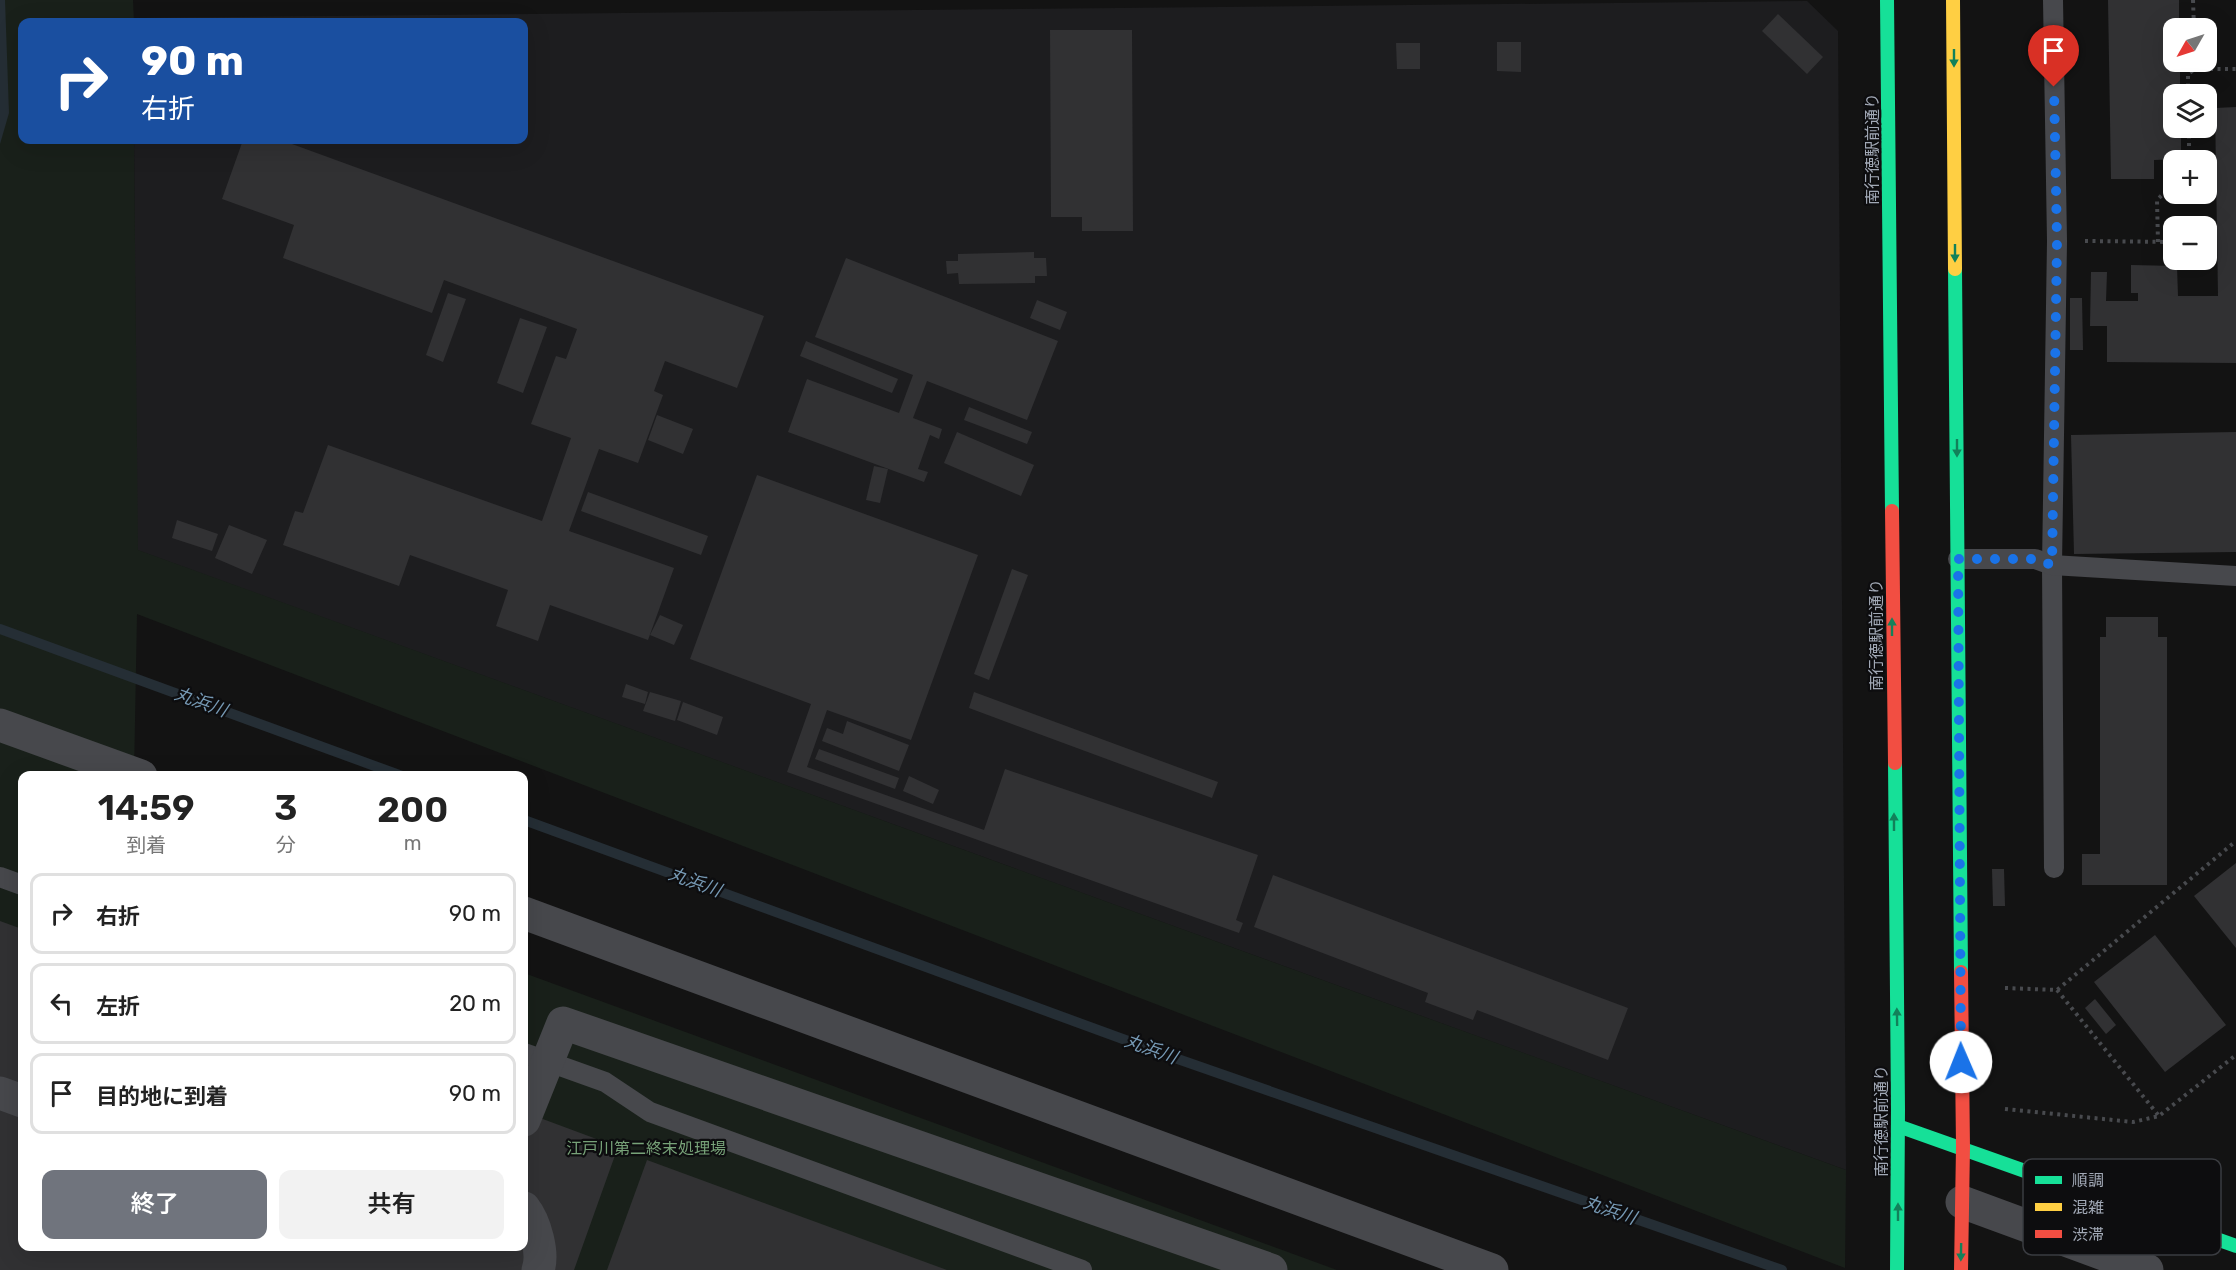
<!DOCTYPE html>
<html lang="ja">
<head>
<meta charset="utf-8">
<style>
	body { margin:0; font-family:Rubik,"Noto Sans JP",sans-serif; background:#f2f2f2; color:#222; height:100vh; display:flex; flex-direction:column; font-size:22px; white-space:nowrap }
	* { box-sizing:border-box; margin:0 }
	p { font-size:20px; color:#767676 }
	.icon { flex:none; width:33px; height:33px; fill:none; stroke:currentColor; stroke-width:2; stroke-linecap:round; stroke-linejoin:round }
	.map { position:relative; flex:1; overflow:hidden }
	.sheet { position:absolute; left:18px; top:771px; width:510px; height:480px; display:flex; flex-direction:column; background:#fff; border-radius:12px; box-shadow:0 6px 24px #0002 }
	.sheet>* { flex:none }
	.hud { position:absolute; left:18px; top:18px; width:510px; height:126px; border-radius:12px; box-shadow:0 6px 24px #0002; background:#1a4fa0; color:#fff; overflow:hidden }
	.needle { width:39px; rotate:231deg }
	.tools { position:absolute; left:2163px; top:18px; display:grid; gap:12px }
	.tools a { display:grid; place-items:center; width:54px; height:54px; border-radius:12px; background:#fff; box-shadow:0 6px 24px #0002; font-size:30px }
	.pin { position:absolute; display:grid; place-items:center; width:51px; height:51px; color:#fff; margin:-62px -26px; border-radius:50% 50% 50% 0; rotate:-45deg; box-shadow:0 0 6px #0007 }
	.pin .icon { rotate:45deg }
	.me { position:absolute; width:66px; margin:-33px; rotate:359deg; stroke-linejoin:round; filter:drop-shadow(0 0 4px #0008) }
	.turn { display:flex; align-items:center; gap:21px; height:126px; padding:0 24px; font-size:27px }
	.turn .icon { width:78px; height:78px; stroke-width:2.5 }
	.turn b { display:block; font-size:42px; line-height:51px }
	.eta { display:flex; justify-content:space-evenly; align-items:center; height:102px; text-align:center }
	.eta b { font-size:36px; font-weight:600; line-height:42px }
	.primary-button { display:flex; gap:12px; margin-top:auto; padding:12px 24px }
	.primary-button a { flex:1; height:69px; border-radius:12px; background:#70747d; color:#fff; font-size:24px; font-weight:600; line-height:69px; text-align:center }
	.primary-button a+a { background:#f2f2f2; color:#222 }
	ul { padding:0; list-style:none }
	li { display:flex; align-items:center; gap:18px; height:81px; margin:0 12px 9px; padding:0 12px; border:3px solid #e0e0e0; border-radius:12px }
	li div { flex:1 }
	li b { display:block; font-size:22px }
	li em { font-style:normal }
	.map>svg:first-child { display:block }
</style>
</head>
<body>
<div class="map">
<svg width="2236" height="1270" viewBox="0 0 2236 1270">
	<rect width="100%" height="100%" fill="#131313"/>
	<!-- built -->
	<path fill="#1d1d1f" d="M 1807,1 L 1838,31 L 1846,1170 L 137,550 L 134,140 L 524,140 L 524,22 L 134,22 L 134,18 Z"/>
	<!-- green -->
	<path fill="#19201a" d="M 0,0 L 133,0 L 134,22 L 22,22 L 22,140 L 134,140 L 138,550 L 1846,1170 L 1845,1268 L 137,614 L 134,775 L 22,776 L 22,1246 L 524,1246 L 524,973 L 1337,1270 L 0,1270 Z"/>
	<!-- water -->
	<path fill="#252e35" d="M 0,0 L 5,0 L 9,113 L 0,144 Z"/>
	<g fill="none" stroke-linecap="round" stroke-linejoin="round">
		<!-- stream -->
		<g stroke="#252e35" stroke-width="10">
			<path d="M 0,629 L 402,776"/>
			<path d="M 524,820 L 1172,1057 L 1782,1270"/>
		</g>
	</g>
	<!-- building -->
	<g fill="#313133">
		<path d="M 2108,0 L 2179,0 L 2179,28 L 2174,28 L 2174,62 L 2180,62 L 2180,94 L 2174,94 L 2174,128 L 2181,128 L 2181,159 L 2154,160 L 2154,179 L 2111,179 Z"/>
		<path d="M 1778,14 L 1823,57 L 1807,74 L 1762,31 Z"/>
		<path d="M 1050,30 L 1132,30 L 1133,231 L 1082,231 L 1082,217 L 1051,217 Z"/>
		<path d="M 1497,42 L 1521,42 L 1521,72 L 1497,71 Z"/>
		<path d="M 1396,43 L 1420,43 L 1420,69 L 1397,69 Z"/>
		<path d="M 2236,107 L 2236,363 L 2107,362 L 2107,326 L 2090,326 L 2091,272 L 2107,272 L 2106,301 L 2138,301 L 2138,293 L 2131,293 L 2131,265 L 2177,266 L 2178,296 L 2218,296 L 2215,108 Z"/>
		<path d="M 243,140 L 281,140 L 764,316 L 737,388 L 665,361 L 654,391 L 663,395 L 638,463 L 599,449 L 569,531 L 674,568 L 648,640 L 550,605 L 538,641 L 496,626 L 508,590 L 410,555 L 399,586 L 283,545 L 295,511 L 303,513 L 328,445 L 542,521 L 571,438 L 531,424 L 556,356 L 566,359 L 577,329 L 444,280 L 432,313 L 283,258 L 294,225 L 222,199 Z"/>
		<path d="M 1034,252 L 1034,258 L 1046,258 L 1047,276 L 1035,276 L 1035,283 L 959,284 L 958,273 L 947,274 L 946,261 L 958,261 L 958,254 Z"/>
		<path d="M 846,258 L 1058,341 L 1027,420 L 927,381 L 913,418 L 942,429 L 939,439 L 930,435 L 918,469 L 928,472 L 924,482 L 788,432 L 807,379 L 899,413 L 913,375 L 815,337 Z"/>
		<path d="M 448,293 L 466,299 L 443,362 L 426,355 Z"/>
		<path d="M 2070,298 L 2082,298 L 2083,350 L 2070,350 Z"/>
		<path d="M 1037,300 L 1067,312 L 1060,330 L 1030,318 Z"/>
		<path d="M 520,318 L 547,327 L 523,393 L 497,383 Z"/>
		<path d="M 806,341 L 898,379 L 892,393 L 800,356 Z"/>
		<path d="M 969,407 L 1032,432 L 1027,444 L 964,420 Z"/>
		<path d="M 657,415 L 693,429 L 683,454 L 648,440 Z"/>
		<path d="M 957,432 L 1034,465 L 1021,496 L 944,463 Z"/>
		<path d="M 2236,432 L 2236,552 L 2074,554 L 2071,435 Z"/>
		<path d="M 874,466 L 888,469 L 880,503 L 866,500 Z"/>
		<path d="M 757,475 L 978,555 L 911,740 L 827,710 L 807,767 L 984,830 L 1005,769 L 1258,855 L 1236,920 L 1243,923 L 1239,933 L 787,772 L 811,704 L 690,659 Z"/>
		<path d="M 588,492 L 708,536 L 701,555 L 581,511 Z"/>
		<path d="M 177,520 L 218,534 L 212,551 L 172,538 Z"/>
		<path d="M 229,525 L 267,540 L 252,574 L 215,558 Z"/>
		<path d="M 1012,569 L 1028,575 L 989,680 L 974,674 Z"/>
		<path d="M 660,615 L 683,625 L 674,645 L 650,635 Z"/>
		<path d="M 2106,617 L 2158,617 L 2158,637 L 2167,637 L 2167,885 L 2082,885 L 2082,854 L 2100,854 L 2100,637 L 2106,637 Z"/>
		<path d="M 626,684 L 648,692 L 645,704 L 622,697 Z"/>
		<path d="M 650,692 L 681,701 L 675,721 L 643,711 Z"/>
		<path d="M 974,692 L 1218,782 L 1212,798 L 969,708 Z"/>
		<path d="M 683,702 L 723,717 L 717,735 L 677,720 Z"/>
		<path d="M 847,721 L 909,745 L 899,771 L 822,741 L 827,728 L 843,734 Z"/>
		<path d="M 819,749 L 899,778 L 895,789 L 815,759 Z"/>
		<path d="M 909,776 L 939,790 L 933,804 L 903,791 Z"/>
		<path d="M 2236,863 L 2236,948 L 2194,896 Z"/>
		<path d="M 1992,869 L 2004,869 L 2005,906 L 1993,906 Z"/>
		<path d="M 1273,875 L 1628,1008 L 1608,1060 L 1477,1010 L 1473,1020 L 1425,1002 L 1428,993 L 1254,927 Z"/>
		<path d="M 0,921 L 22,929 L 22,1246 L 524,1246 L 524,1112 L 618,1147 L 574,1270 L 0,1270 Z"/>
		<path d="M 2155,935 L 2226,1025 L 2165,1072 L 2094,982 Z"/>
		<path d="M 2095,999 L 2116,1025 L 2106,1034 L 2085,1008 Z"/>
		<path d="M 647,1160 L 947,1270 L 607,1270 Z"/>
	</g>
	<g fill="none" stroke-linecap="round" stroke-linejoin="round">
		<!-- path -->
		<g stroke="#484a4e" stroke-width="4" stroke-dasharray="3 4.5" stroke-linecap="butt">
			<path d="M 2193,0 L 2194,28"/>
			<path d="M 2195,69 L 2236,69"/>
			<path d="M 2188,94 L 2188,74 L 2195,69 L 2195,62"/>
			<path d="M 2189,128 L 2189,160"/>
			<path d="M 2085,241 L 2174,242"/>
			<path d="M 2158,242 L 2157,200 L 2174,183"/>
			<path d="M 2005,988 L 2057,990 L 2236,841"/>
			<path d="M 2057,990 L 2159,1116"/>
			<path d="M 2005,1109 L 2133,1122 L 2159,1116 L 2236,1055"/>
		</g>
		<!-- lane -->
		<g stroke="#47484c" stroke-width="20">
			<path d="M 2053,0 L 2057,241 L 2052,565 L 2054,868"/>
			<path d="M 1958,559 L 2035,559 L 2052,565 L 2236,576"/>
			<path d="M 0,877 L 22,885"/>
			<path d="M 524,1053 L 605,1082 L 650,1112 L 1082,1270"/>
		</g>
		<!-- street -->
		<g stroke="#47484c" stroke-width="33">
			<path d="M 0,725 L 141,776"/>
			<path d="M 524,913 L 1492,1270"/>
			<path d="M 0,1093 L 22,1101"/>
			<path d="M 524,1120 L 563,1023 L 1271,1270"/>
			<path d="M 1962,1202 L 2147,1270"/>
			<path d="M 524,1208 C 535,1222 544,1253 538,1270"/>
		</g>
		<!-- fast -->
		<g stroke="#16e098" stroke-width="14">
			<path d="M 1887,0 L 1892,511"/>
			<path d="M 1955,269 L 1961,972"/>
			<path d="M 1895,763 L 1898,1109 L 1897,1270"/>
			<path d="M 1898,1126 L 2236,1246"/>
		</g>
		<!-- slow -->
		<path stroke="#ffcf43" stroke-width="14" d="M 1953,0 L 1955,269"/>
		<!-- jam -->
		<g stroke="#f24e42" stroke-width="14">
			<path d="M 1892,511 L 1895,763"/>
			<path d="M 1961,1270 L 1963,1147 L 1961,972"/>
		</g>
	</g>
	<!-- one-way arrows -->
	<defs><path id="oneway-solid" d="M-6-.8H1V-3.2L6.5 0L1 3.2V.8H-6Z" transform="scale(1.5)"/></defs>
	<g fill="#12815a">
		<use href="#oneway-solid" transform="translate(1954 58) rotate(90)"/>
		<use href="#oneway-solid" transform="translate(1955 253) rotate(90)"/>
		<use href="#oneway-solid" transform="translate(1957 448) rotate(90)"/>
		<use href="#oneway-solid" transform="translate(1892 627) rotate(-90)"/>
		<use href="#oneway-solid" transform="translate(1894 822) rotate(-90)"/>
		<use href="#oneway-solid" transform="translate(1897 1017) rotate(-91)"/>
		<use href="#oneway-solid" transform="translate(1898 1212) rotate(-90)"/>
		<use href="#oneway-solid" transform="translate(1961 1252) rotate(91)"/>
	</g>
	<g fill="none" stroke-linecap="round" stroke-linejoin="round">
		<!-- route -->
		<path stroke="#1a73e8" stroke-width="10" stroke-dasharray="0 18" d="M 1961,1062 L 1958,559 L 2035,559 L 2052,565 L 2057,241 L 2054,87"/>
	</g>
	<g text-anchor="middle" stroke-width="4.5" stroke-linejoin="round" paint-order="stroke">
		<!-- street labels -->
		<g font-size="16" fill="#a2a9b6" stroke="#0d0d0f">
			<text transform="translate(1872 149) rotate(-90)" y="6">南行徳駅前通り</text>
			<text transform="translate(1876 635) rotate(-90)" y="6">南行徳駅前通り</text>
			<text transform="translate(1881 1121) rotate(-90)" y="6">南行徳駅前通り</text>
		</g>
		<!-- park labels -->
		<g font-size="16" fill="#77a278" stroke="#0d0d0f">
			<text x="646" y="1154">江戸川第二終末処理場</text>
		</g>
		<!-- water labels -->
		<g font-size="18" font-style="italic" fill="#7699b4" stroke="#0d0d0f">
			<text transform="translate(201 702) rotate(20)" y="6">丸浜川</text>
			<text transform="translate(695 882) rotate(20)" y="6">丸浜川</text>
			<text transform="translate(1151 1049) rotate(20)" y="6">丸浜川</text>
			<text transform="translate(1610 1210) rotate(19)" y="6">丸浜川</text>
		</g>
	</g>
	<!-- legend -->
	<rect x="2023" y="1159" width="198" height="96" rx="9" fill="#0d0d0f" stroke="#3a3c41" stroke-width="1.5"/>
	<rect x="2035" y="1176" width="27" height="8" fill="#16e098"/>
	<rect x="2035" y="1203" width="27" height="8" fill="#ffcf43"/>
	<rect x="2035" y="1230" width="27" height="8" fill="#f24e42"/>
	<g font-size="16" fill="#a2a9b6">
		<text x="2072" y="1186">順調</text>
		<text x="2072" y="1213">混雑</text>
		<text x="2072" y="1240">渋滞</text>
	</g>
</svg>
<div class="tools">
<a><svg class="needle" viewBox="-14 -14 28 28"><path d="M0-13l5 13h-10z" fill="#e53935"/><path d="M0 13l5-13h-10z" fill="#767676"/></svg></a>
<a><svg class="icon" aria-label="layers" viewBox="0 0 24 24"><path d="M12 4l9 5-9 5-9-5zM3 14l9 5 9-5"/></svg></a>
<a>+</a>
<a>−</a>
</div>
<div class="pin" style="left:2054px;top:87px;background:#d93025"><svg class="icon" aria-label="arrive" viewBox="0 0 24 24"><path d="M6 21V4h12l-3 4 3 4H6"/></svg></div>
<svg class="me" style="left:1961px;top:1062px" viewBox="-20 -20 40 40"><circle r="19" fill="#fff"/><path d="M0-13L10 11 0 6-10 11z" fill="#1a73e8"/></svg>
<div class="hud">
<div class="turn"><svg class="icon" aria-label="right" viewBox="0 0 24 24"><path d="M7 20v-9h11M14 6l5 5-5 5"/></svg><div><b>90 m</b>右折</div></div>
</div>
<section class="sheet">
<div class="eta">
<div><b>14:59</b><p>到着</p></div>
<div><b>3</b><p>分</p></div>
<div><b>200</b><p>m</p></div>
</div>
<ul>
<li><svg class="icon" aria-label="right" viewBox="0 0 24 24"><path d="M7 20v-9h11M14 6l5 5-5 5"/></svg><div><b>右折</b></div><em>90 m</em></li>
<li><svg class="icon" aria-label="left" viewBox="0 0 24 24"><path d="M17 20v-9H6M10 6l-5 5 5 5"/></svg><div><b>左折</b></div><em>20 m</em></li>
<li><svg class="icon" aria-label="arrive" viewBox="0 0 24 24"><path d="M6 21V4h12l-3 4 3 4H6"/></svg><div><b>目的地に到着</b></div><em>90 m</em></li>
</ul>
<div class="primary-button"><a>終了</a><a>共有</a></div>
</section>
</div>
</body>
</html>
